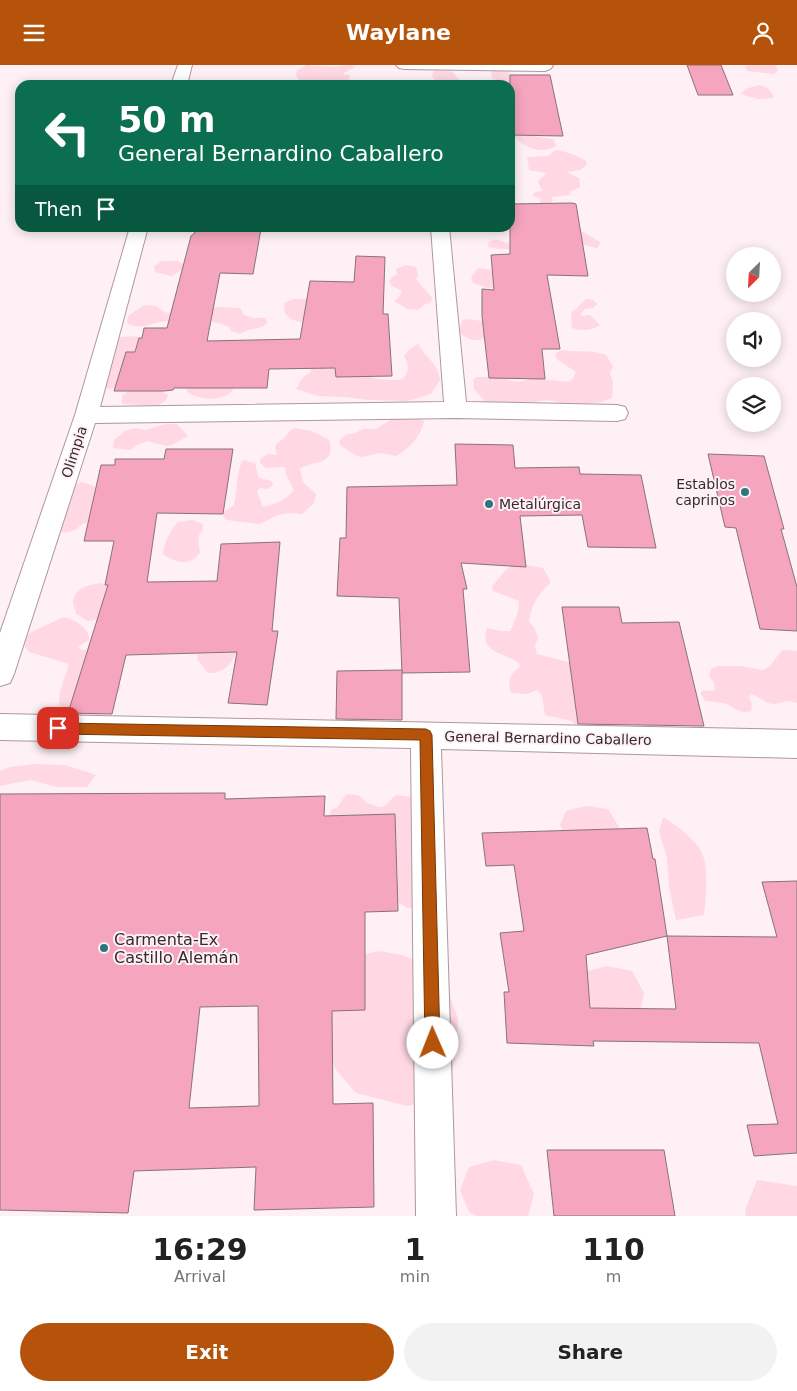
<!DOCTYPE html>
<html lang="en">
<head>
<meta charset="utf-8">
<style>
	body { margin:0; font-family:"DejaVu Sans",sans-serif; background:#f2f2f2; color:#222; height:100vh; display:flex; flex-direction:column; font-size:19px; white-space:nowrap }
	* { box-sizing:border-box; margin:0 }
	p { font-size:16px; color:#767676 }
	.icon { flex:none; width:28px; height:28px; fill:none; stroke:currentColor; stroke-width:2; stroke-linecap:round; stroke-linejoin:round }
	.map { position:relative; height:1151px; overflow:hidden }
	.side { display:flex; flex-direction:column; background:#fff; flex:1 }
	.side>* { flex:none }
	.banner { position:absolute; left:15px; top:15px; width:500px; height:152px; border-radius:15px; box-shadow:0 2px 12px #0003; background:#0b6e4f; color:#fff; overflow:hidden }
	.needle { width:32px; rotate:204deg }
	.tools { position:absolute; left:726px; top:182px; display:grid; gap:10px }
	.tools a { display:grid; place-items:center; width:55px; height:55px; border-radius:50%; background:#fff; box-shadow:0 2px 12px #0003; font-size:25px }
	.pin { position:absolute; display:grid; place-items:center; width:42px; height:42px; color:#fff; margin:-21px; border-radius:10px; box-shadow:0 2px 8px #0006 }
	.me { position:absolute; width:55px; margin:-28px; rotate:359deg; stroke-linejoin:round; filter:drop-shadow(0 0 4px #0008) }
	.turn { display:flex; align-items:center; gap:18px; height:105px; padding:0 20px; font-size:22px }
	.turn .icon { width:65px; height:65px; stroke-width:2.5 }
	.turn b { display:block; font-size:35px; line-height:42px }
	.then { display:flex; align-items:center; height:48px; padding:0 20px; background:#0003; gap:10px; font-size:19px }
	.eta { display:flex; justify-content:space-evenly; align-items:center; height:85px; text-align:center }
	.eta b { font-size:30px; font-weight:800; line-height:35px }
	.cta { display:flex; gap:10px; margin-top:auto; padding:10px 20px }
	.cta a { flex:1; height:58px; border-radius:30px; background:#b45309; color:#fff; font-size:20px; font-weight:800; line-height:58px; text-align:center }
	.cta a+a { background:#f2f2f2; color:#222 }
	header { display:flex; justify-content:space-between; align-items:center; height:65px; padding:0 20px; background:#b45309; color:#fff; font-size:22px; font-weight:800 }
	.map>svg:first-child { display:block }
</style>
</head>
<body>
<header><svg class="icon" aria-label="menu" viewBox="0 0 24 24"><path d="M4 6h16M4 12h16M4 18h16"/></svg>Waylane<svg class="icon" aria-label="person" viewBox="0 0 24 24"><circle cx="12" cy="8" r="4"/><path d="M4 21q1-7 8-7t8 7"/></svg></header>
<div class="map">
<svg width="797" height="1151" viewBox="0 0 797 1151">
	<rect width="100%" height="100%" fill="#fef0f4"/>
	<!-- green -->
	<g fill="#ffd8e3">
		<path d="M 307,0 L 332,2 L 351,0 L 355,2 L 342,9 L 350,10 L 348,19 L 309,20 L 298,17 L 299,14 L 296,11 L 297,5 Z"/>
		<path d="M 750,0 L 775,0 L 778,5 L 774,9 L 747,6 L 745,2 Z"/>
		<path d="M 435,3 L 453,7 L 461,18 L 460,20 L 435,20 L 435,15 L 432,11 Z"/>
		<path d="M 501,3 L 514,11 L 510,20 L 504,20 L 492,13 L 491,7 Z"/>
		<path d="M 761,20 L 770,25 L 774,33 L 758,34 L 740,29 L 748,23 Z"/>
		<path d="M 518,63 C 532,73 538,72 553,74 L 556,81 C 543,89 525,84 515,72 Z"/>
		<path d="M 556,85 C 562,85 581,92 586,96 L 587,100 L 580,105 L 566,107 L 579,113 L 580,122 L 570,127 L 571,130 L 551,132 L 553,135 L 549,141 L 539,140 L 541,134 L 532,130 L 536,127 L 542,126 L 538,116 L 547,108 L 529,105 L 527,92 L 548,91 Z"/>
		<path d="M 580,165 L 600,177 L 599,181 L 596,183 L 578,178 L 531,184 L 499,184 L 488,182 L 489,177 L 496,174 L 510,179 Z"/>
		<path d="M 162,196 L 178,196 L 184,200 L 184,203 L 172,211 L 155,207 L 154,201 Z"/>
		<path d="M 405,200 L 416,202 L 418,211 L 416,214 L 433,234 L 430,238 L 425,239 L 418,245 L 407,244 L 394,236 L 400,231 L 402,226 L 392,221 L 389,217 L 392,212 L 397,210 L 396,204 Z"/>
		<path d="M 478,203 L 493,205 L 497,222 L 488,223 L 473,218 L 471,212 Z"/>
		<path d="M 293,234 L 309,234 L 304,258 L 293,255 L 285,249 L 284,238 Z"/>
		<path d="M 586,234 L 593,235 L 597,239 L 593,243 L 585,244 L 580,249 L 583,251 L 590,250 L 600,260 C 592,266 580,266 572,263 L 571,247 L 575,245 Z"/>
		<path d="M 144,240 L 155,241 L 167,248 L 219,242 L 240,243 L 244,250 L 253,253 L 265,253 L 268,257 C 261,266 249,262 240,269 L 231,266 L 230,263 C 213,252 188,257 169,256 C 154,256 141,267 127,258 L 128,251 Z"/>
		<path d="M 466,254 L 483,256 L 485,273 C 475,277 467,275 459,267 L 462,256 Z"/>
		<path d="M 136,271 L 140,273 L 138,279 L 118,321 L 110,324 L 100,321 L 110,282 L 121,272 Z"/>
		<path d="M 418,279 C 426,293 438,298 440,315 L 431,329 L 407,336 L 369,335 L 344,332 L 318,331 L 296,324 L 302,313 L 311,307 L 311,291 C 340,302 372,319 403,314 C 410,305 409,300 404,291 L 410,284 Z"/>
		<path d="M 562,285 C 577,288 592,284 606,290 L 613,301 L 610,308 L 613,317 L 612,333 L 602,337 L 572,341 L 548,335 L 518,339 L 487,338 L 474,324 L 473,315 L 476,312 L 494,312 L 518,317 L 533,313 L 568,317 L 573,314 L 576,307 L 558,295 L 555,291 L 557,287 Z"/>
		<path d="M 185,319 L 233,321 L 233,325 C 223,337 201,335 188,328 Z"/>
		<path d="M 155,322 L 168,330 L 166,335 L 157,341 L 122,339 L 122,331 L 132,323 Z"/>
		<path d="M 408,350 L 420,353 L 424,357 C 420,372 409,384 396,391 L 381,388 L 362,392 L 355,390 L 341,381 L 339,376 L 347,369 L 353,369 L 363,364 L 376,364 L 390,355 Z"/>
		<path d="M 166,359 L 177,359 L 188,371 L 172,380 L 166,381 L 147,376 L 135,381 L 131,385 L 113,383 L 114,375 L 125,366 L 135,363 L 146,365 Z"/>
		<path d="M 294,363 L 312,366 L 329,375 C 337,402 312,395 300,404 L 303,417 L 316,429 L 314,438 L 302,449 L 288,448 L 278,450 L 260,459 L 227,455 L 223,452 L 224,447 L 234,440 C 237,429 237,403 243,395 L 255,398 L 259,413 L 272,416 L 273,420 L 268,424 L 260,423 L 257,426 L 263,442 C 276,439 286,435 294,425 L 285,407 L 286,404 L 284,402 L 266,403 L 260,398 L 260,394 L 268,389 L 277,390 L 275,382 L 277,378 C 288,373 286,367 294,363 Z"/>
		<path d="M 82,417 L 94,421 L 97,430 L 98,457 L 83,458 C 74,469 65,468 51,466 L 55,426 Z"/>
		<path d="M 192,455 L 203,459 L 203,464 C 196,471 199,478 200,487 C 191,502 175,498 163,489 C 163,479 171,465 178,457 Z"/>
		<path d="M 521,499 L 543,503 L 551,517 C 539,528 531,540 529,557 L 534,562 L 538,573 L 535,581 L 537,589 L 606,607 L 600,654 L 579,662 L 573,659 L 572,656 L 545,650 L 542,631 L 537,625 L 528,629 L 511,628 C 507,615 510,609 521,601 C 509,586 478,591 487,563 L 501,566 L 510,566 C 515,556 519,548 519,536 L 493,526 L 492,521 C 503,510 504,501 521,499 Z"/>
		<path d="M 101,518 L 109,522 L 99,554 L 88,556 L 76,549 C 76,545 73,541 73,537 C 75,522 89,520 101,518 Z"/>
		<path d="M 274,520 L 276,524 L 275,536 L 237,579 C 237,595 225,609 208,608 L 197,594 L 198,586 Z"/>
		<path d="M 63,552 C 74,554 90,563 89,575 L 79,581 L 79,584 L 111,590 L 121,623 L 101,650 L 74,650 L 59,640 L 60,626 L 69,599 L 29,587 L 22,577 L 30,568 Z"/>
		<path d="M 782,585 L 797,586 L 797,638 C 782,633 785,639 773,639 C 764,638 760,631 750,629 L 749,633 L 752,639 L 751,646 C 740,649 736,644 727,639 C 721,637 712,637 705,636 L 701,629 L 702,626 L 715,625 L 714,618 L 709,611 L 711,604 L 718,601 L 740,601 L 763,605 L 770,601 Z"/>
		<path d="M 35,699 L 65,700 L 96,710 L 87,722 L 57,722 L 30,715 L 0,721 L 0,706 L 10,702 Z"/>
		<path d="M 346,729 L 358,730 L 367,738 L 379,742 L 383,742 L 396,730 L 412,732 L 422,842 L 408,843 L 399,838 L 331,756 L 330,747 L 332,744 L 337,743 Z"/>
		<path d="M 586,741 L 608,744 L 619,762 L 615,778 L 568,774 L 560,760 L 566,746 Z"/>
		<path d="M 663,752 C 674,758 697,776 702,788 C 709,805 706,832 704,850 L 676,855 L 669,821 L 667,793 L 659,766 Z"/>
		<path d="M 379,886 L 402,890 L 431,901 L 448,926 L 458,954 L 456,989 L 451,1014 L 431,1036 L 407,1041 L 356,1028 L 336,1005 L 324,975 L 344,894 Z"/>
		<path d="M 607,901 L 632,906 L 644,928 L 640,947 L 627,956 L 588,942 L 584,907 Z"/>
		<path d="M 494,1095 L 521,1100 L 534,1129 L 528,1151 L 477,1151 L 469,1147 L 460,1125 L 469,1102 Z"/>
		<path d="M 757,1115 L 797,1121 L 797,1151 L 746,1151 L 745,1145 Z"/>
	</g>
	<!-- building -->
	<g fill="#f5a5be" stroke="#877379" fill-rule="evenodd">
		<path d="M 687,0 L 721,0 L 733,30 L 698,30 Z"/>
		<path d="M 510,10 L 550,10 L 563,71 L 510,70 Z"/>
		<path d="M 572,138 L 576,139 L 588,211 L 547,210 L 560,284 L 542,284 L 545,314 L 489,313 L 482,251 L 482,224 L 494,225 L 491,190 L 510,189 L 510,139 Z"/>
		<path d="M 196,162 L 261,164 L 253,209 L 220,208 L 207,276 L 300,274 L 310,216 L 354,217 L 356,191 L 385,192 L 383,249 L 388,249 L 392,311 L 336,312 L 335,303 L 269,304 L 267,323 L 174,323 L 173,325 L 164,326 L 114,326 L 126,287 L 135,287 L 139,273 L 142,273 L 144,263 L 167,263 L 191,171 L 194,169 Z"/>
		<path d="M 455,379 L 513,380 L 515,403 L 579,402 L 580,409 L 641,410 L 656,483 L 588,482 L 582,450 L 520,451 L 526,502 L 461,498 L 467,524 L 463,524 L 470,607 L 402,608 L 399,533 L 337,531 L 340,473 L 346,473 L 347,422 L 457,420 Z"/>
		<path d="M 166,384 L 233,384 L 223,449 L 157,448 L 147,517 L 217,516 L 221,479 L 280,477 L 272,566 L 278,566 L 267,640 L 228,638 L 237,587 L 126,590 L 112,649 L 68,648 L 108,520 L 105,520 L 114,476 L 84,476 L 101,400 L 115,400 L 115,394 L 164,394 Z"/>
		<path d="M 708,389 L 764,391 L 784,464 L 781,464 L 797,522 L 797,566 L 760,564 L 736,463 L 725,462 Z"/>
		<path d="M 562,542 L 619,542 L 622,558 L 679,557 L 704,661 L 578,659 Z"/>
		<path d="M 402,605 L 402,655 L 336,654 L 337,606 Z"/>
		<path d="M 225,728 L 225,734 L 325,731 L 324,751 L 395,749 L 398,846 L 365,847 L 365,945 L 332,946 L 333,1039 L 373,1038 L 374,1142 L 254,1145 L 256,1102 L 134,1106 L 128,1148 L 0,1145 L 0,729 ZM 258,941 L 259,1041 L 189,1043 L 200,942 Z"/>
		<path d="M 647,763 L 653,794 L 655,794 L 667,871 L 777,872 L 762,817 L 797,816 L 797,1088 L 754,1091 L 747,1060 L 778,1059 L 759,978 L 593,976 L 594,981 L 507,978 L 504,927 L 509,927 L 500,868 L 524,866 L 514,800 L 486,801 L 482,768 ZM 667,871 L 676,944 L 590,943 L 586,890 Z"/>
		<path d="M 547,1085 L 664,1085 L 675,1151 L 554,1151 Z"/>
	</g>
	<g fill="none" stroke-linecap="round" stroke-linejoin="round">
		<defs>
			<g id="minor">
				<path d="M 178,0 L 192,0 L 187,20 L 171,20 Z"/>
				<path d="M 396,0 L 552,0 L 553,1 L 550,4 L 545,6 L 404,4 L 399,3 Z"/>
				<path d="M 130,162 L 148,162 L 100,342 L 444,337 L 431,162 L 449,162 L 466,337 L 617,340 L 625,342 L 628,348 L 625,354 L 617,356 L 456,353 L 95,358 L 14,609 L 10,618 L 0,621 L 0,568 L 75,350 Z"/>
				<path d="M 0,649 L 797,665 L 797,693 L 441,684 L 456,1151 L 416,1151 L 411,683 L 0,675 Z"/>
			</g>
		</defs>
		<!-- minor casing -->
		<use href="#minor" stroke="#ad989e" stroke-width="2"/>
		<!-- minor -->
		<use href="#minor" fill="#fff" fill-rule="evenodd"/>
	</g>
	<!-- route -->
	<path fill="#b45309" stroke="#753606" d="M 58,658 L 426,664 L 430,666 L 432,670 L 440,978 L 438,983 L 433,985 L 427,983 L 425,978 L 420,675 L 58,669 L 54,667 L 52,663 L 54,659 Z"/>
	<!-- markers -->
	<g fill="#2d767c" stroke="#fef0f4" stroke-width="2">
		<circle cx="745" cy="427" r="5"/>
		<circle cx="489" cy="439" r="5"/>
		<circle cx="104" cy="883" r="5"/>
	</g>
	<g text-anchor="middle" stroke-width="4" stroke-linejoin="round" paint-order="stroke">
		<!-- street labels -->
		<g font-size="14" fill="#342b2e" stroke="#fef0f4">
			<text transform="translate(74 387) rotate(-72)" y="5">Olimpia</text>
			<text transform="translate(548 673) rotate(1)" y="5">General Bernardino Caballero</text>
		</g>
		<!-- poi labels -->
		<g font-size="14" fill="#342b2e" stroke="#fef0f4" text-anchor="end">
			<text x="735" y="424">Establos<tspan x="735" dy="16">caprinos</tspan></text>
			<text x="499" y="444" text-anchor="start">Metalúrgica</text>
		</g>
		<!-- near-poi labels -->
		<g font-size="16" fill="#342b2e" stroke="#fef0f4" text-anchor="start">
			<text x="114" y="880">Carmenta-Ex<tspan x="114" dy="18">Castillo Alemán</tspan></text>
		</g>
	</g>
</svg>
<div class="tools">
<a><svg class="needle" viewBox="-14 -14 28 28"><path d="M0-13l5 13h-10z" fill="#e53935"/><path d="M0 13l5-13h-10z" fill="#767676"/></svg></a>
<a><svg class="icon" aria-label="sound" viewBox="0 0 24 24"><path d="M4 9h4l5-4v14l-5-4H4zM17 9q2 3 0 6"/></svg></a>
<a><svg class="icon" aria-label="layers" viewBox="0 0 24 24"><path d="M12 4l9 5-9 5-9-5zM3 14l9 5 9-5"/></svg></a>
</div>
<div class="pin" style="left:58px;top:663px;background:#d93025"><svg class="icon" aria-label="arrive" viewBox="0 0 24 24"><path d="M6 21V4h12l-3 4 3 4H6"/></svg></div>
<svg class="me" style="left:433px;top:978px" viewBox="-20 -20 40 40"><circle r="19" fill="#fff"/><path d="M0-13L10 11 0 6-10 11z" fill="#b45309"/></svg>
<div class="banner">
<div class="turn"><svg class="icon" aria-label="left" viewBox="0 0 24 24"><path d="M17 20v-9H6M10 6l-5 5 5 5"/></svg><div><b>50 m</b>General Bernardino Caballero</div></div>
<div class="then">Then<svg class="icon" aria-label="arrive" viewBox="0 0 24 24"><path d="M6 21V4h12l-3 4 3 4H6"/></svg></div>
</div>
</div>
<section class="side">
<div class="eta">
<div><b>16:29</b><p>Arrival</p></div>
<div><b>1</b><p>min</p></div>
<div><b>110</b><p>m</p></div>
</div>
<div class="cta"><a>Exit</a><a>Share</a></div>
</section>
</body>
</html>
